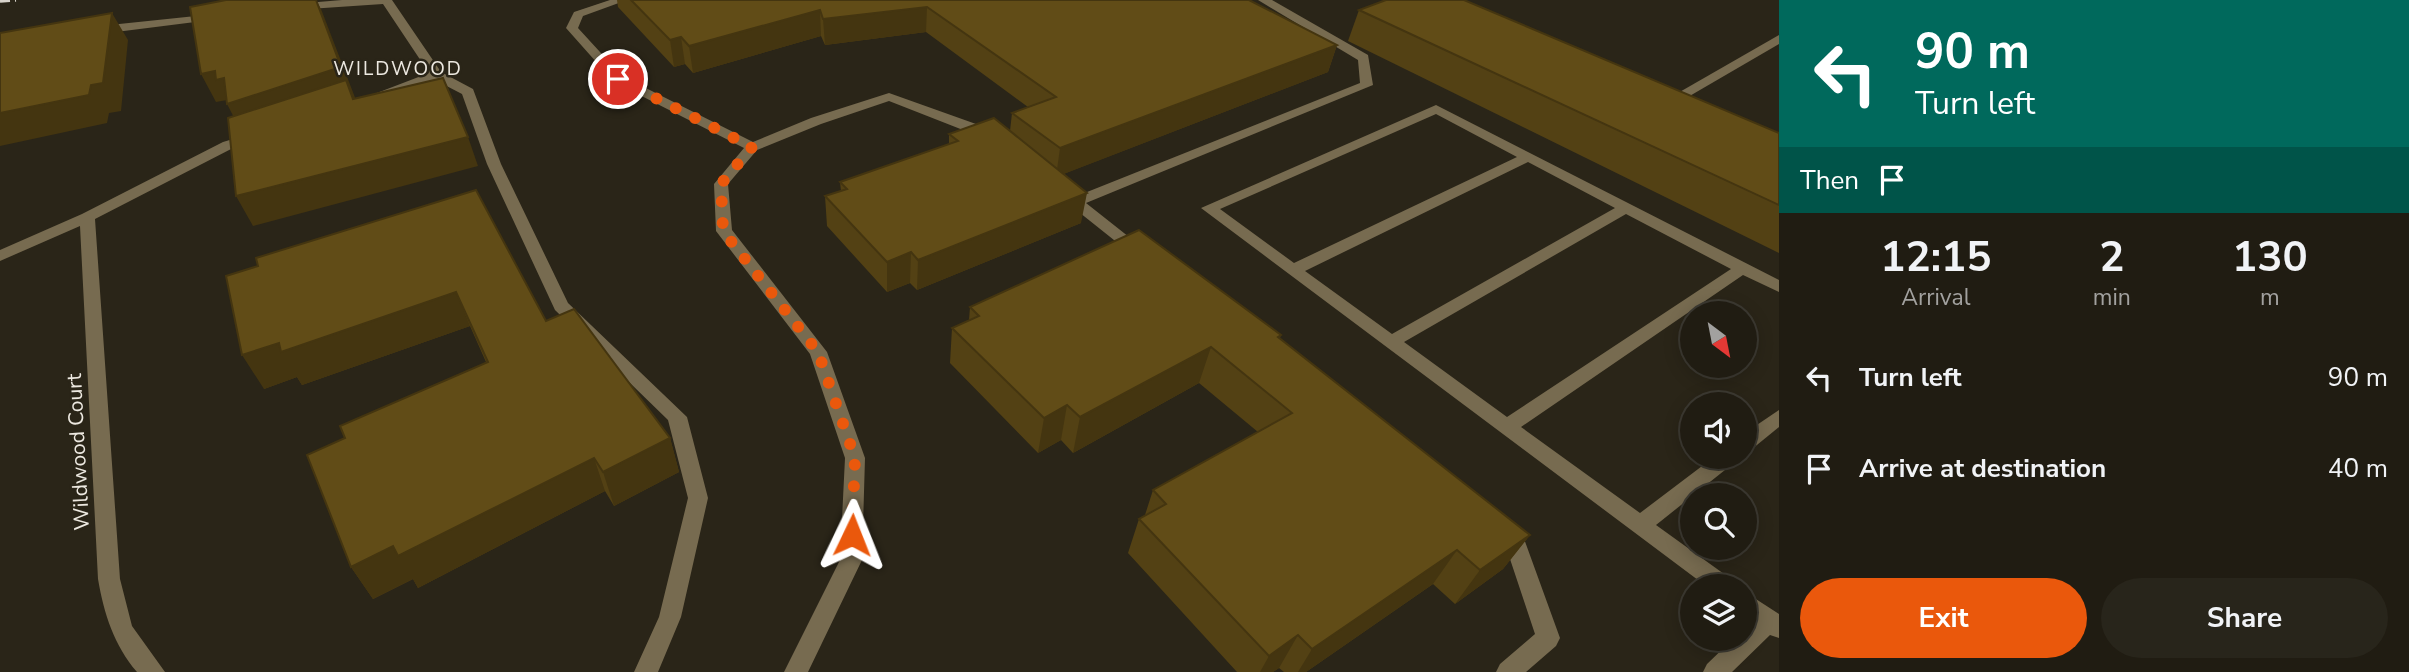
<!DOCTYPE html>
<html lang="en">
<head>
<meta charset="utf-8">
<style>
	body { margin:0; font-family:"Nunito Sans",sans-serif; background:#28251b; color:#f1f3f6; height:100vh; display:flex; flex-direction:column; font-size:26px; white-space:nowrap }
	* { box-sizing:border-box; margin:0 }
	p { font-size:23px; color:#a2a19f }
	.icon { flex:none; width:38px; height:38px; fill:none; stroke:currentColor; stroke-width:2; stroke-linecap:round; stroke-linejoin:round }
	.map { position:relative; flex:1; overflow:hidden }
	.side { display:flex; flex-direction:column; background:#201c12; width:630px }
	.side>* { flex:none }
	.banner { background:#00695c; color:#fff; overflow:hidden }
	.needle { width:46px; rotate:148deg }
	.fabs { position:absolute; left:1680px; top:301px; display:grid; gap:14px }
	.fabs a { display:grid; place-items:center; width:77px; height:77px; border-radius:50%; background:#201c12; box-shadow:0 4px 18px #0003,0 0 0 2px #3d3a32; font-size:35px }
	.pin { position:absolute; display:grid; place-items:center; width:60px; height:60px; color:#fff; margin:-30px; border:4px solid #fff; border-radius:50%; box-shadow:0 2px 7px #0007 }
	.me { position:absolute; width:77px; margin:-38px; rotate:2deg; stroke-linejoin:round; filter:drop-shadow(0 0 5px #0008) }
	.turn { display:flex; align-items:center; gap:24px; height:147px; padding:0 21px; font-size:32px }
	.turn .icon { width:91px; height:91px; stroke-width:2.5 }
	.turn b { display:block; font-size:49px; line-height:60px }
	.then { display:flex; align-items:center; height:66px; padding:0 21px; background:#0003; gap:14px; font-size:26px }
	.eta { display:flex; justify-content:space-evenly; align-items:center; height:119px; text-align:center }
	.eta b { font-size:42px; font-weight:700; line-height:49px }
	.button { display:flex; gap:14px; margin-top:auto; padding:14px 21px }
	.button a { flex:1; height:80px; border-radius:42px; background:#ea580c; color:#fff; font-size:28px; font-weight:700; line-height:80px; text-align:center }
	.button a+a { background:#28251b; color:#f1f3f6 }
	ul { padding:0; list-style:none }
	li { display:flex; align-items:center; gap:21px; height:91px; padding:0 21px }
	li div { flex:1 }
	li b { display:block; font-size:26px }
	li em { font-style:normal }
	main { display:flex; flex:1; min-height:0 }
	.map>svg:first-child { display:block }
</style>
</head>
<body>
<main>
<div class="map">
<svg width="1779" height="672" viewBox="0 0 1779 672">
	<rect width="100%" height="100%" fill="#2a2518"/>
	<g fill="none" stroke-linecap="round" stroke-linejoin="round">
		<!-- minor -->
		<g fill="#776b50" fill-rule="evenodd">
			<path d="M 342,0 L 392,0 L 441,72 L 473,89 L 501,164 L 568,303 L 687,417 L 708,498 L 681,617 L 658,672 L 634,672 L 659,617 L 688,498 L 668,420 L 555,310 L 487,164 L 462,94 L 435,80 L 381,99 L 371,99 L 369,96 L 429,73 L 383,4 L 294,10 L 288,7 L 294,4 Z"/>
			<path d="M 610,0 L 627,0 L 583,16 L 578,28 L 622,76 L 753,142 L 811,118 L 889,93 L 990,129 L 998,136 L 996,139 L 986,139 L 889,101 L 821,124 L 757,150 L 728,184 L 732,230 L 827,352 L 865,458 L 862,560 L 808,672 L 784,672 L 840,560 L 845,458 L 810,354 L 716,231 L 714,184 L 744,148 L 614,82 L 566,28 L 574,12 Z"/>
			<path d="M 1258,0 L 1272,0 L 1368,55 L 1373,85 L 1086,203 L 1148,252 L 1146,256 L 1134,256 L 1060,197 L 1058,194 L 1060,191 L 1070,191 L 1077,196 L 1360,83 L 1358,60 Z"/>
			<path d="M 215,14 L 219,15 L 219,19 L 100,34 L 94,30 L 100,26 Z"/>
			<path d="M 1779,35 L 1779,44 L 1669,108 L 1659,108 L 1657,105 Z"/>
			<path d="M 1436,105 L 1779,280 L 1779,292 L 1743,275 L 1521,427 L 1640,513 L 1714,457 L 1738,457 L 1735,462 L 1656,525 L 1731,579 L 1734,586 L 1706,586 L 1201,208 ZM 1436,114 L 1517,157 L 1294,263 L 1220,209 ZM 1528,162 L 1615,208 L 1392,334 L 1305,271 ZM 1626,214 L 1731,269 L 1507,417 L 1404,342 Z"/>
			<path d="M 253,133 L 260,137 L 258,140 L 233,148 L 95,219 L 120,579 L 132,626 L 165,672 L 137,672 C 114,645 104,614 98,579 L 80,226 L 0,261 L 0,250 L 82,214 L 223,142 Z"/>
			<path d="M 1779,410 L 1779,427 L 1752,449 L 1745,451 L 1745,433 Z"/>
			<path d="M 1503,524 L 1523,536 L 1560,638 L 1556,646 L 1526,672 L 1496,672 L 1500,664 L 1535,634 L 1506,547 L 1496,539 L 1492,533 L 1496,527 Z"/>
			<path d="M 1745,592 L 1779,614 L 1779,638 L 1770,635 L 1732,672 L 1703,672 L 1707,664 L 1733,639 L 1745,639 L 1745,628 L 1752,621 L 1745,615 Z"/>
		</g>
		<!-- rail -->
		<path stroke="#d8d4cb" stroke-width="3.5" stroke-dasharray="10 5" stroke-linecap="butt" d="M 0,1 L 16,0"/>
	</g>
	<!-- wall -->
	<g fill="#534114">
		<path d="M 617,0 L 1249,0 L 1337,45 L 1328,72 L 1063,174 L 1081,223 L 917,290 L 910,283 L 887,292 L 827,226 L 825,196 L 841,191 L 840,182 L 949,144 L 949,134 L 1010,131 L 1012,113 L 1028,107 L 926,32 L 825,45 L 821,36 L 693,73 L 685,64 L 674,67 L 618,7 Z"/>
		<path d="M 1359,10 L 1779,133 L 1779,253 L 1348,41 Z"/>
		<path d="M 258,266 L 546,321 L 670,438 L 679,472 L 614,506 L 605,491 L 418,588 L 413,579 L 373,599 L 351,567 L 345,438 L 486,362 L 470,326 L 302,385 L 297,377 L 264,389 Z"/>
		<path d="M 970,307 L 1281,335 L 1280,338 L 1530,535 L 1503,569 L 1455,604 L 1433,584 L 1306,672 L 1284,672 L 1279,668 L 1273,672 L 1237,672 L 1128,553 L 1139,519 L 1145,515 L 1153,490 L 1258,432 L 1199,383 L 1073,453 L 1061,440 L 1038,453 L 950,363 L 952,328 L 969,320 Z"/>
	</g>
	<!-- shaded-wall -->
	<g fill="#443510">
		<path d="M 316,0 L 321,9 L 359,108 L 242,133 L 227,104 L 227,100 L 216,102 L 201,74 L 215,71 L 224,78 Z"/>
		<path d="M 927,7 L 926,32 L 825,45 L 823,19 Z"/>
		<path d="M 820,10 L 821,36 L 693,73 L 689,46 Z"/>
		<path d="M 112,13 L 128,40 L 121,111 L 109,113 L 107,123 L 0,146 L 0,113 Z"/>
		<path d="M 681,37 L 685,64 L 674,67 L 670,40 Z"/>
		<path d="M 1337,45 L 1328,72 L 1056,177 L 1060,148 Z"/>
		<path d="M 468,137 L 478,166 L 253,226 L 236,196 Z"/>
		<path d="M 1087,193 L 1081,223 L 917,290 L 918,260 Z"/>
		<path d="M 911,252 L 910,283 L 887,292 L 887,262 Z"/>
		<path d="M 456,292 L 470,326 L 302,385 L 297,377 L 264,389 L 242,355 L 279,343 Z"/>
		<path d="M 1211,347 L 1199,383 L 1073,453 L 1080,417 Z"/>
		<path d="M 1067,405 L 1061,440 L 1038,453 L 1044,418 Z"/>
		<path d="M 670,438 L 679,472 L 614,506 L 603,472 Z"/>
		<path d="M 594,458 L 605,491 L 418,588 L 413,579 L 373,599 L 351,567 L 393,546 Z"/>
		<path d="M 1530,535 L 1503,569 L 1455,604 L 1480,570 Z"/>
		<path d="M 1457,550 L 1433,584 L 1306,672 L 1298,672 L 1312,649 Z"/>
		<path d="M 1298,635 L 1279,668 L 1273,672 L 1260,672 L 1269,656 Z"/>
	</g>
	<!-- building -->
	<g fill="#614c17" stroke="#443510" stroke-width="2">
		<path d="M 226,0 L 316,0 L 341,67 L 227,104 L 224,78 L 216,80 L 215,71 L 201,74 L 190,7 Z"/>
		<path d="M 631,0 L 1249,0 L 1337,45 L 1060,148 L 1012,113 L 1056,97 L 927,7 L 823,19 L 820,10 L 689,46 L 681,37 L 670,40 Z"/>
		<path d="M 1386,0 L 1464,0 L 1779,133 L 1779,205 L 1359,10 Z"/>
		<path d="M 112,13 L 103,83 L 91,85 L 89,95 L 0,113 L 0,33 Z"/>
		<path d="M 443,78 L 468,137 L 236,196 L 228,118 L 346,80 L 353,99 Z"/>
		<path d="M 994,118 L 1087,193 L 918,260 L 911,252 L 887,262 L 825,196 L 847,189 L 840,182 L 958,141 L 949,134 Z"/>
		<path d="M 476,190 L 546,321 L 574,309 L 670,438 L 603,472 L 594,458 L 398,556 L 393,546 L 351,567 L 307,455 L 345,438 L 340,426 L 488,362 L 456,292 L 281,352 L 279,343 L 242,355 L 226,276 L 258,266 L 256,258 Z"/>
		<path d="M 1139,230 L 1281,335 L 1278,337 L 1530,535 L 1480,570 L 1457,550 L 1312,649 L 1298,635 L 1269,656 L 1139,519 L 1166,504 L 1153,490 L 1292,413 L 1211,347 L 1080,417 L 1067,405 L 1044,418 L 952,328 L 979,316 L 970,307 Z"/>
	</g>
	<g fill="none" stroke-linecap="round" stroke-linejoin="round">
		<!-- route -->
		<path stroke="#ea580c" stroke-width="12" stroke-dasharray="0 21.6" d="M 618,79 L 752,147 L 721,184 L 723,231 L 818,352 L 855,458 L 852,535"/>
	</g>
	<g text-anchor="middle" stroke-width="5" stroke-linejoin="round" paint-order="stroke">
		<!-- far-neighbourhood labels -->
		<g font-size="19" letter-spacing="2" fill="#ede9e1" stroke="#2a2518">
			<text x="398" y="75">WILDWOOD</text>
		</g>
		<!-- street labels -->
		<g font-size="21" fill="#ede9e1" stroke="#2a2518">
			<text transform="translate(78 452) rotate(-93)" y="7">Wildwood Court</text>
		</g>
	</g>
</svg>
<div class="fabs">
<a><svg class="needle" viewBox="-14 -14 28 28"><path d="M0-13l5 13h-10z" fill="#e53935"/><path d="M0 13l5-13h-10z" fill="#a2a19f"/></svg></a>
<a><svg class="icon" aria-label="sound" viewBox="0 0 24 24"><path d="M4 9h4l5-4v14l-5-4H4zM17 9q2 3 0 6"/></svg></a>
<a><svg class="icon" aria-label="search" viewBox="0 0 24 24"><circle cx="10" cy="10" r="6"/><path d="M15 15l6 6"/></svg></a>
<a><svg class="icon" aria-label="layers" viewBox="0 0 24 24"><path d="M12 4l9 5-9 5-9-5zM3 14l9 5 9-5"/></svg></a>
</div>
<div class="pin" style="left:618px;top:79px;background:#d93025"><svg class="icon" aria-label="arrive" viewBox="0 0 24 24"><path d="M6 21V4h12l-3 4 3 4H6"/></svg></div>
<svg class="me" style="left:852px;top:535px" viewBox="-20 -20 40 40"><path d="M0-17L14 15 0 8-14 15z" fill="#ea580c" stroke="#fff" stroke-width="4"/></svg>
</div>
<section class="side">
<div class="banner">
<div class="turn"><svg class="icon" aria-label="left" viewBox="0 0 24 24"><path d="M17 20v-9H6M10 6l-5 5 5 5"/></svg><div><b>90 m</b>Turn left</div></div>
<div class="then">Then<svg class="icon" aria-label="arrive" viewBox="0 0 24 24"><path d="M6 21V4h12l-3 4 3 4H6"/></svg></div>
</div>
<div class="eta">
<div><b>12:15</b><p>Arrival</p></div>
<div><b>2</b><p>min</p></div>
<div><b>130</b><p>m</p></div>
</div>
<ul>
<li><svg class="icon" aria-label="left" viewBox="0 0 24 24"><path d="M17 20v-9H6M10 6l-5 5 5 5"/></svg><div><b>Turn left</b></div><em>90 m</em></li>
<li><svg class="icon" aria-label="arrive" viewBox="0 0 24 24"><path d="M6 21V4h12l-3 4 3 4H6"/></svg><div><b>Arrive at destination</b></div><em>40 m</em></li>
</ul>
<div class="button"><a>Exit</a><a>Share</a></div>
</section>
</main>
</body>
</html>
